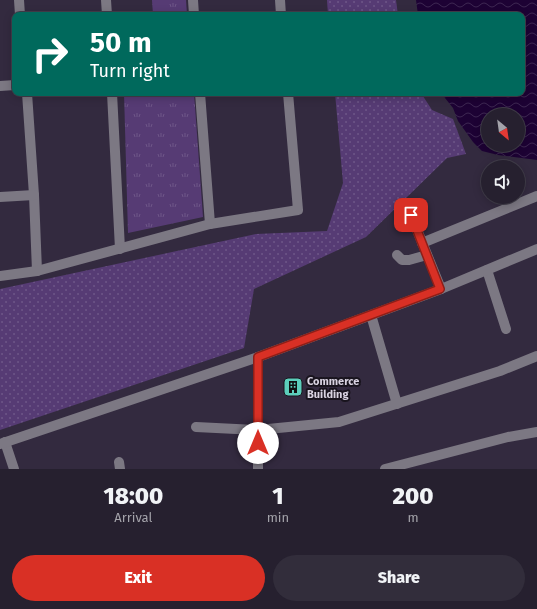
<!DOCTYPE html>
<html lang="en">
<head>
<meta charset="utf-8">
<style>
	body { margin:0; font-family:"Fira Sans",sans-serif; background:#322d3b; color:#f1f3f6; height:100vh; display:flex; flex-direction:column; font-size:15px; white-space:nowrap }
	* { box-sizing:border-box; margin:0 }
	p { font-size:13px; color:#a4a3aa }
	.icon { flex:none; width:22px; height:22px; fill:none; stroke:currentColor; stroke-width:2; stroke-linecap:round; stroke-linejoin:round }
	.map { position:relative; height:469px; overflow:hidden }
	.details { display:flex; flex-direction:column; background:#26202f; flex:1 }
	.details>* { flex:none }
	.top-card { position:absolute; left:12px; top:12px; width:513px; height:84px; border-radius:8px; box-shadow:0 2px 10px #0003,0 0 0 1px #423e4b; background:#00695c; color:#fff; overflow:hidden }
	.needle { width:26px; rotate:151deg }
	.fabs { position:absolute; left:481px; top:108px; display:grid; gap:8px }
	.fabs a { display:grid; place-items:center; width:44px; height:44px; border-radius:50%; background:#26202f; box-shadow:0 2px 10px #0003,0 0 0 1px #423e4b; font-size:20px }
	.pin { position:absolute; display:grid; place-items:center; width:34px; height:34px; color:#fff; margin:-17px; border-radius:8px; box-shadow:0 2px 6px #0006 }
	.me { position:absolute; width:44px; margin:-22px; rotate:0deg; stroke-linejoin:round; filter:drop-shadow(0 0 3px #0008) }
	.turn { display:flex; align-items:center; gap:14px; height:84px; padding:0 12px; font-size:18px }
	.turn .icon { width:52px; height:52px; stroke-width:2.5 }
	.turn b { display:block; font-size:28px; line-height:34px }
	.eta { display:flex; justify-content:space-evenly; align-items:center; height:68px; text-align:center }
	.eta b { font-size:24px; font-weight:800; line-height:28px }
	.cta { display:flex; gap:8px; margin-top:auto; padding:8px 12px }
	.cta a { flex:1; height:46px; border-radius:24px; background:#d93025; color:#fff; font-size:16px; font-weight:800; line-height:46px; text-align:center }
	.cta a+a { background:#322d3b; color:#f1f3f6 }
	.map>svg:first-child { display:block }
</style>
</head>
<body>
<div class="map">
<svg width="537" height="469" viewBox="0 0 537 469">
	<defs>
		<pattern id="grass-dots" width="8" height="8" patternUnits="userSpaceOnUse"><rect width="8" height="8" fill="#563b74"/><path d="M2 2h.1M6 6h.1" fill="none" stroke="#6e5688" stroke-width="1.8" stroke-linecap="round"/></pattern>
		<pattern id="park-tufts" width="24" height="20" patternUnits="userSpaceOnUse"><rect width="24" height="20" fill="#563b74"/><path d="M3 7l-1-3M5 7V3M7 7l1-3M15 17l-1-3M17 17v-4M19 17l1-3" fill="none" stroke="#6e5688"/></pattern>
		<pattern id="water-waves" width="16" height="10" patternUnits="userSpaceOnUse"><rect width="16" height="10" fill="#1d0234"/><path d="M0 5q4-4 8 0t8 0" fill="none" stroke="#3d2651"/></pattern>
	</defs>
	<rect width="100%" height="100%" fill="#332a3f"/>
	<!-- grass -->
	<g fill="url(#grass-dots)">
		<path d="M 327,0 L 396,0 L 398,15 L 328,15 Z"/>
		<path d="M 335,93 L 421,93 L 432,110 L 453,119 L 466,154 L 447,158 L 366,237 L 254,289 L 244,348 L 0,430 L 0,289 L 256,234 L 327,231 L 343,183 Z"/>
	</g>
	<!-- park -->
	<g fill="url(#park-tufts)">
		<path d="M 152,0 L 186,0 L 187,15 L 153,15 Z"/>
		<path d="M 124,93 L 194,93 L 203,217 L 128,233 Z"/>
	</g>
	<!-- water -->
	<path fill="url(#water-waves)" fill-rule="evenodd" d="M 416,0 L 537,0 L 537,160 L 498,155 L 482,151 L 473,142 L 458,121 L 453,108 L 441,93 L 522,93 L 522,15 L 418,15 ZM 488,115 L 518,115 L 518,145 L 488,145 Z"/>
	<g fill="none" stroke-linecap="round" stroke-linejoin="round">
		<!-- minor -->
		<g stroke="#7c7883" stroke-width="10">
			<path d="M 19,0 L 20,15"/>
			<path d="M 106,0 L 107,15"/>
			<path d="M 193,0 L 194,15"/>
			<path d="M 280,0 L 281,15"/>
			<path d="M 0,86 L 15,85"/>
			<path d="M 27,93 L 34,195 L 37,271"/>
			<path d="M 112,93 L 120,249"/>
			<path d="M 200,93 L 210,224"/>
			<path d="M 0,197 L 34,195"/>
			<path d="M 411,215 L 441,289"/>
			<path d="M 422,243 L 537,196"/>
			<path d="M 397,255 L 402,260 L 409,260 L 427,255"/>
			<path d="M 487,270 L 506,329"/>
			<path d="M 0,276 L 37,271 L 210,224 L 298,210 L 288,93"/>
			<path d="M 371,315 L 397,404"/>
			<path d="M 258,357 L 258,469"/>
			<path d="M 196,427 L 258,430 L 339,422 L 500,371 L 537,356"/>
			<path d="M 5,442 L 14,469"/>
			<path d="M 0,444 L 258,357 L 441,289 L 537,249"/>
			<path d="M 119,462 L 120,469"/>
			<path d="M 385,469 L 508,437 L 537,432"/>
		</g>
	</g>
	<g fill="none" stroke-linecap="round" stroke-linejoin="round">
		<defs>
			<path id="route" d="M 258,443 L 258,357 L 440,289 L 411,215"/>
		</defs>
		<!-- route casing -->
		<use href="#route" stroke="#8d1f18" stroke-width="10"/>
		<!-- route -->
		<use href="#route" stroke="#d93025" stroke-width="7"/>
	</g>
	<!-- icons -->
	<defs>
		<symbol id="building-square" viewBox="-11 -11 22 22"><rect x="-9" y="-9" width="18" height="18" rx="4" fill="#5ccebb" stroke="#19141e"/><path d="M-4-6H4V6H1V3H-1V6H-4ZM-2.5-4.3h1.7v1.8h-1.7ZM.8-4.3h1.7v1.8H.8ZM-2.5-1h1.7V.8h-1.7ZM.8-1h1.7V.8H.8Z" fill="#111"/></symbol>
	</defs>
	<g fill-rule="evenodd">
		<use href="#building-square" x="282" y="376" width="22" height="22"/>
	</g>
	<g text-anchor="middle" stroke-width="4" stroke-linejoin="round" paint-order="stroke">
		<!-- poi labels -->
		<g font-size="11" font-weight="bold" fill="#d9d3e1" stroke="#19141e" text-anchor="start">
			<text x="307" y="385">Commerce<tspan x="307" dy="13">Building</tspan></text>
		</g>
	</g>
</svg>
<div class="fabs">
<a><svg class="needle" viewBox="-14 -14 28 28"><path d="M0-13l5 13h-10z" fill="#e53935"/><path d="M0 13l5-13h-10z" fill="#a4a3aa"/></svg></a>
<a><svg class="icon" aria-label="sound" viewBox="0 0 24 24"><path d="M4 9h4l5-4v14l-5-4H4zM17 9q2 3 0 6"/></svg></a>
</div>
<div class="pin" style="left:411px;top:215px;background:#d93025"><svg class="icon" aria-label="arrive" viewBox="0 0 24 24"><path d="M6 21V4h12l-3 4 3 4H6"/></svg></div>
<svg class="me" style="left:258px;top:443px" viewBox="-20 -20 40 40"><circle r="19" fill="#fff"/><path d="M0-13L10 11 0 6-10 11z" fill="#d93025"/></svg>
<div class="top-card">
<div class="turn"><svg class="icon" aria-label="right" viewBox="0 0 24 24"><path d="M7 20v-9h11M14 6l5 5-5 5"/></svg><div><b>50 m</b>Turn right</div></div>
</div>
</div>
<section class="details">
<div class="eta">
<div><b>18:00</b><p>Arrival</p></div>
<div><b>1</b><p>min</p></div>
<div><b>200</b><p>m</p></div>
</div>
<div class="cta"><a>Exit</a><a>Share</a></div>
</section>
</body>
</html>
